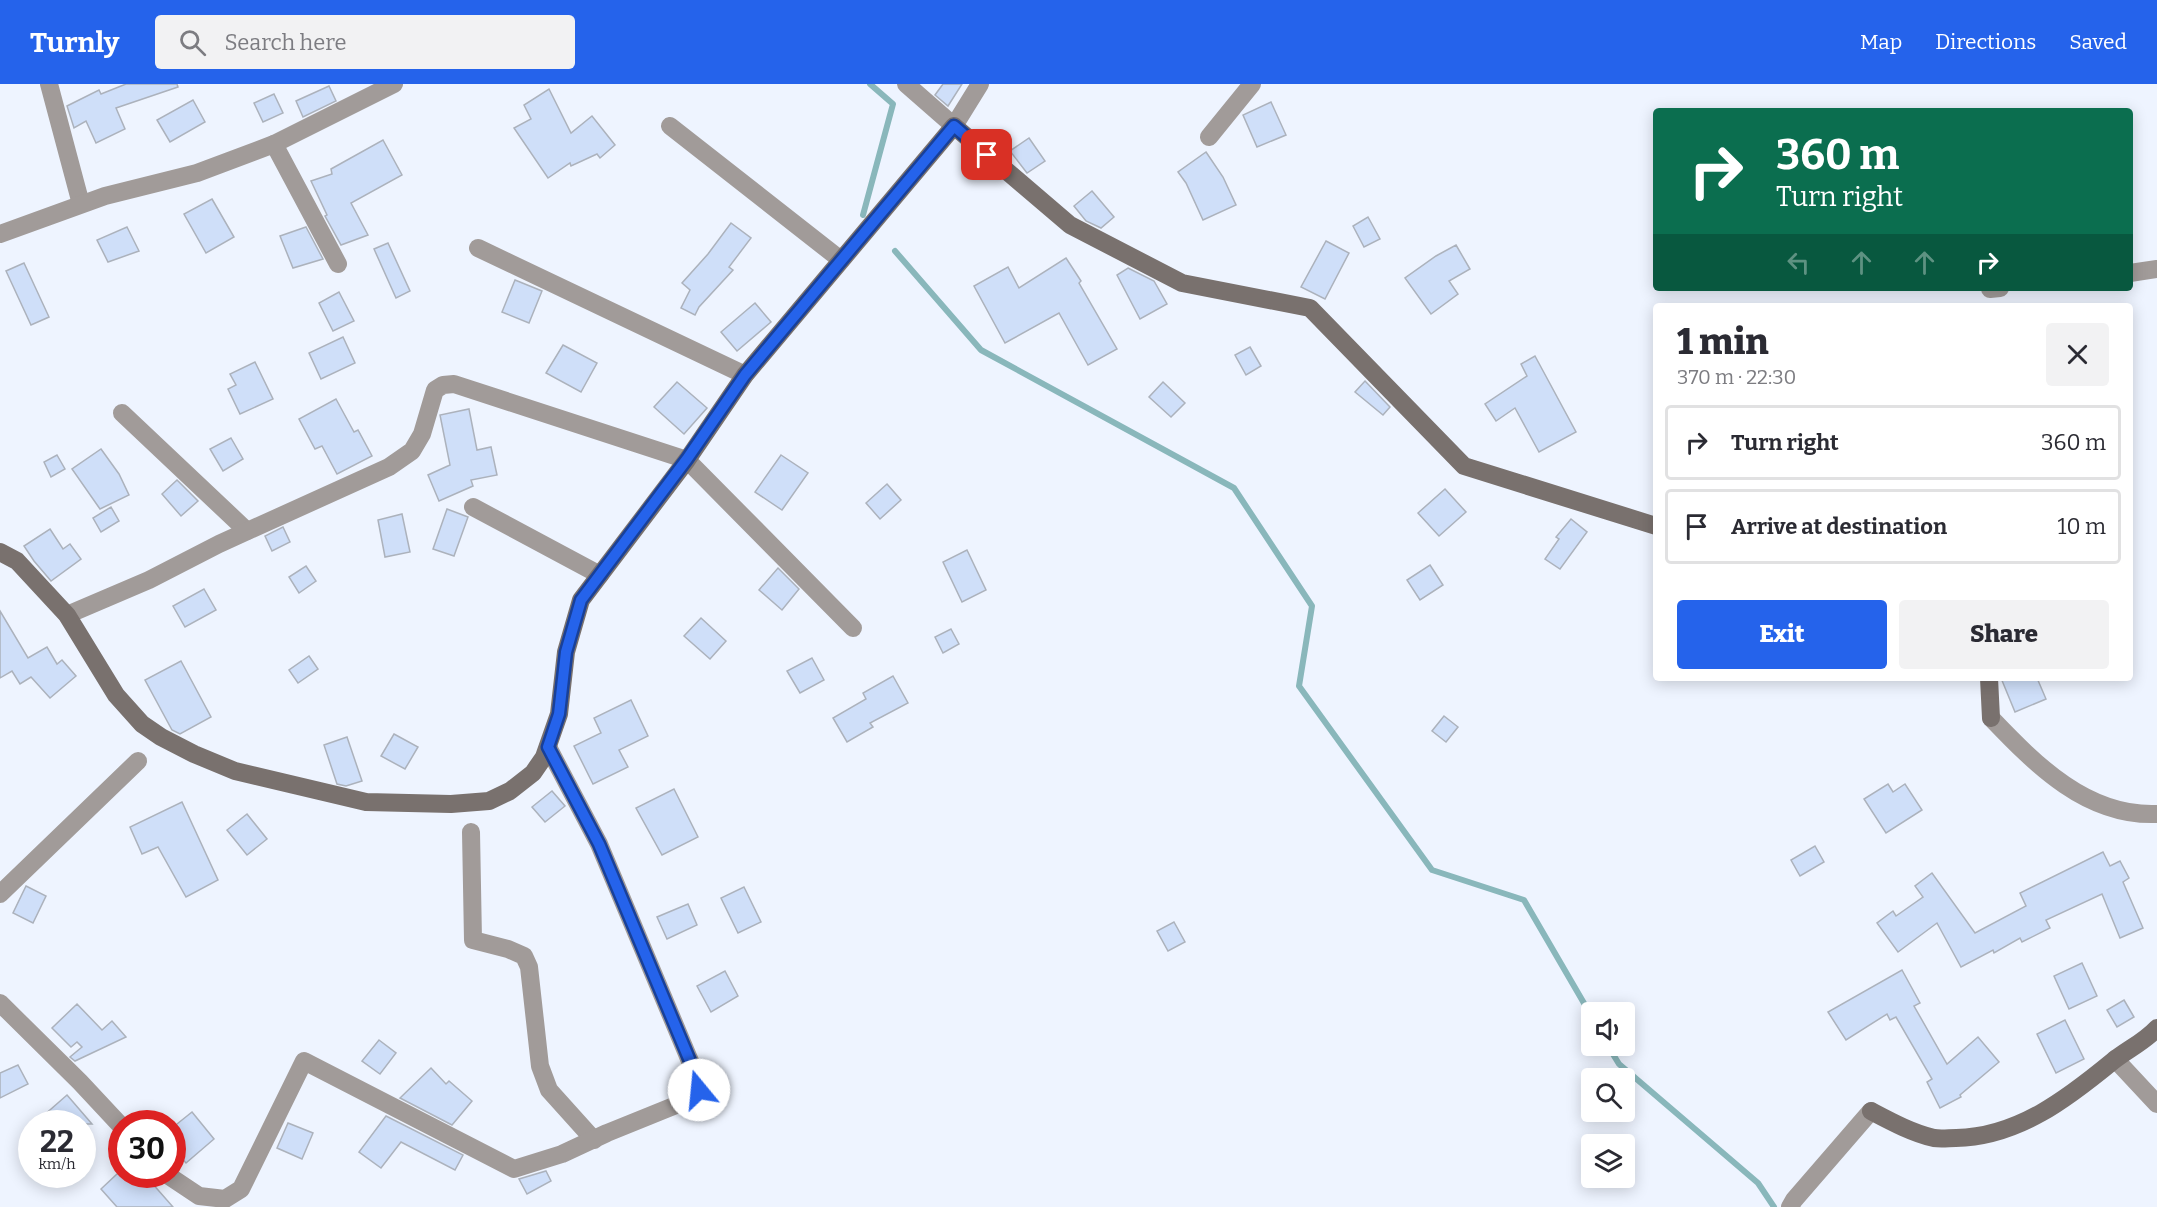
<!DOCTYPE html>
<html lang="en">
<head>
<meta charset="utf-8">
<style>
	body { margin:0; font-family:Bitter,serif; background:#f2f2f3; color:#2b2b33; height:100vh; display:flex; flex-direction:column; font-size:22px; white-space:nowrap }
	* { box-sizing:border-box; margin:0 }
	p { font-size:20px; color:#7c7c81 }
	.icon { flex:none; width:33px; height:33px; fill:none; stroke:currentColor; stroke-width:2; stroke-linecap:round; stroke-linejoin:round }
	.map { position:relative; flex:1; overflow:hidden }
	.sheet { position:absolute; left:1653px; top:219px; width:480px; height:378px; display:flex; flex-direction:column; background:#fff; border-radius:6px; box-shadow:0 3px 15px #0003 }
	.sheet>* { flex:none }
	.top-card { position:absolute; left:1653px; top:24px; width:480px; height:183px; border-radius:6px; box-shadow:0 3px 15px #0003; background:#0b6e4f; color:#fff; overflow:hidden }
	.fabs { position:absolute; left:1581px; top:918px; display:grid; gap:12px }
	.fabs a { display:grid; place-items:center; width:54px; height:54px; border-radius:6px; background:#fff; box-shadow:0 3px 15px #0003; font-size:30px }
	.speed { position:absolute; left:18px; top:1026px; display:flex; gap:12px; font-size:30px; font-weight:700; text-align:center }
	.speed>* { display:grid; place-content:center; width:78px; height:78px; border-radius:50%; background:#fff; box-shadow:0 3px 15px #0003; line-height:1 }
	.speed small { font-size:15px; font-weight:400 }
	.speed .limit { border:9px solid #d22; background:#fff; color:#111 }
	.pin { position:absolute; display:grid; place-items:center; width:51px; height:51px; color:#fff; margin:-26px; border-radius:12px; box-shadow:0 3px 9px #0006 }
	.me { position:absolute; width:66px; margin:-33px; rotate:343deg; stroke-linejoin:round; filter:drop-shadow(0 0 4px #0008) }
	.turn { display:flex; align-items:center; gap:21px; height:126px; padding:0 24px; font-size:27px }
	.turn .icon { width:78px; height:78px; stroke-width:2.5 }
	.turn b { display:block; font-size:42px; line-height:51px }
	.lanes { display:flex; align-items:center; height:57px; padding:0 24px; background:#0003; justify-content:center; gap:30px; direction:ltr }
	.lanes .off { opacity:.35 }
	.round { display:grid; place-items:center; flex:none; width:63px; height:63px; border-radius:6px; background:#f2f2f3 }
	.overview { display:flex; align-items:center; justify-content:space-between; height:102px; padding:0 24px }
	h1 { font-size:36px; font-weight:800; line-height:45px }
	.primary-button { display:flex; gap:12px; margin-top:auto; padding:12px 24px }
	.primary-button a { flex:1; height:69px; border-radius:6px; background:#2563eb; color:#fff; font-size:24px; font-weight:800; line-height:69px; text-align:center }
	.primary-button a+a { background:#f2f2f3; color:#2b2b33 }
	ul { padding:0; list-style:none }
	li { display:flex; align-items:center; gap:18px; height:75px; margin:0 12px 9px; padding:0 12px; border:3px solid #e1e1e2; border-radius:6px }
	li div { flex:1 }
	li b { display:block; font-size:22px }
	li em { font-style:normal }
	header { display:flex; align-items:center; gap:36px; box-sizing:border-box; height:84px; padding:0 30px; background:#2563eb; color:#fff }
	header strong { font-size:28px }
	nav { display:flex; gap:33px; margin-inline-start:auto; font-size:21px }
	.search { width:420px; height:54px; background:#f2f2f3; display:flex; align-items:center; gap:15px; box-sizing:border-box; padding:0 21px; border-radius:6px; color:#7c7c81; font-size:22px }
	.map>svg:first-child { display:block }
</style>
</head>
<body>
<header>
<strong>Turnly</strong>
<div class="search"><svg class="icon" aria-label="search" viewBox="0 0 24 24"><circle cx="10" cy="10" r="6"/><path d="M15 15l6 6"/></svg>Search here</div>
<nav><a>Map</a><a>Directions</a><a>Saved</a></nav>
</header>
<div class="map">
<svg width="2157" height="1123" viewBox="0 0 2157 1123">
	<rect width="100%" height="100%" fill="#eef4ff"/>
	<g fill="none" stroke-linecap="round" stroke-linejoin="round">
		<!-- stream -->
		<g stroke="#89b7bb" stroke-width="6">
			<path d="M 863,131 L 893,20 L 870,0"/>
			<path d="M 895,167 L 981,266 L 1234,404 L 1312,522 L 1299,602 L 1432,786 L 1524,816 L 1592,933"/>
			<path d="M 1608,962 L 1619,980 L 1758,1099 L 1774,1123"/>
		</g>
	</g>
	<!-- building -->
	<g fill="#cfdff9" stroke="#acb2bc" stroke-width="1.5">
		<path d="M 126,0 L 177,0 L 178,3 L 116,24 L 125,45 L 96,59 L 86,37 L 74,44 L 67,22 L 99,6 L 101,10 Z"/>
		<path d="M 943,0 L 962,0 L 948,22 L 935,11 Z"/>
		<path d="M 329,2 L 336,17 L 303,33 L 296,17 Z"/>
		<path d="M 549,5 L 571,49 L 592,32 L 615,61 L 600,74 L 597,70 L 571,82 L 570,79 L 548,94 L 514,44 L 531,35 L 524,21 Z"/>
		<path d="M 274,10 L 283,29 L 263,38 L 254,19 Z"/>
		<path d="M 193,16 L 205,38 L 170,58 L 157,36 Z"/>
		<path d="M 1271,18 L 1286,51 L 1257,63 L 1243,31 Z"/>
		<path d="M 1029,54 L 1045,77 L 1027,89 L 1010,67 Z"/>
		<path d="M 383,56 L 402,91 L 351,119 L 368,151 L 341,161 L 325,132 L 327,131 L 311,97 L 332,90 L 331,85 Z"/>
		<path d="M 1206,68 L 1223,93 L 1236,121 L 1203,136 L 1186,99 L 1178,88 Z"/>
		<path d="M 1092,107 L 1114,133 L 1101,144 L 1086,137 L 1074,122 Z"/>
		<path d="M 212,115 L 234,153 L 206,169 L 184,130 Z"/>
		<path d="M 1368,133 L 1380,155 L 1364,163 L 1353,142 Z"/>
		<path d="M 731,139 L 751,154 L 729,183 L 733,186 L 699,223 L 695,231 L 681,224 L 690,206 L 682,199 L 708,170 Z"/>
		<path d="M 127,143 L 139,167 L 108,178 L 97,156 Z"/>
		<path d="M 306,143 L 323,175 L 293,184 L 280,152 Z"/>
		<path d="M 1326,157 L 1349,169 L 1325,215 L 1301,203 Z"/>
		<path d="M 388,159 L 410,207 L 396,214 L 374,165 Z"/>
		<path d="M 1456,161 L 1470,185 L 1449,197 L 1458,210 L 1431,230 L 1405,194 L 1436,172 Z"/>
		<path d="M 1066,174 L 1081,197 L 1079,199 L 1117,265 L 1088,281 L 1059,229 L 1005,259 L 974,202 L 1008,183 L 1019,204 Z"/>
		<path d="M 24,179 L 49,233 L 31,241 L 6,187 Z"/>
		<path d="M 1128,184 L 1154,197 L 1167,220 L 1140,235 L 1117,191 Z"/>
		<path d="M 515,196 L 542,207 L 529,239 L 502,228 Z"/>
		<path d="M 339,208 L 354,237 L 333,247 L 319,219 Z"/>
		<path d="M 755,219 L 771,238 L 737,267 L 721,248 Z"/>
		<path d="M 343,253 L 355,279 L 321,295 L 309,269 Z"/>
		<path d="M 563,261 L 597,279 L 581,308 L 546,289 Z"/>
		<path d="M 1250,263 L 1261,282 L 1246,291 L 1235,271 Z"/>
		<path d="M 1535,272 L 1576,348 L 1539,368 L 1515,324 L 1496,337 L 1485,320 L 1527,292 L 1521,280 Z"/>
		<path d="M 255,278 L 273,315 L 240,330 L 228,305 L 236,301 L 230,290 Z"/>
		<path d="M 1365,297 L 1390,323 L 1383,331 L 1355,308 Z"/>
		<path d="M 677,298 L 707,324 L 684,350 L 654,323 Z"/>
		<path d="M 1163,298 L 1185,319 L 1171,333 L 1149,313 Z"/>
		<path d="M 336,315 L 354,348 L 358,346 L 372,372 L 337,390 L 322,362 L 315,365 L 299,335 Z"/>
		<path d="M 469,325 L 477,366 L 491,363 L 497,391 L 471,396 L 473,402 L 439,417 L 428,391 L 450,381 L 440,331 Z"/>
		<path d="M 231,354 L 243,375 L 223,387 L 210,365 Z"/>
		<path d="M 101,365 L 119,390 L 129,411 L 100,425 L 72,385 Z"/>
		<path d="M 57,371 L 65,385 L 51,393 L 44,378 Z"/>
		<path d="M 781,371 L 808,389 L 782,426 L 755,408 Z"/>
		<path d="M 177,396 L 198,417 L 181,432 L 162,410 Z"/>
		<path d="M 887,400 L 901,416 L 880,435 L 866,419 Z"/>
		<path d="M 1445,405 L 1466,428 L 1439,452 L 1418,429 Z"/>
		<path d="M 111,423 L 119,437 L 101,448 L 93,434 Z"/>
		<path d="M 447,425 L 468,433 L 454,472 L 433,465 Z"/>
		<path d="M 402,430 L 410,468 L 385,473 L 378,436 Z"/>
		<path d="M 1571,435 L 1587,448 L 1560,485 L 1545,475 L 1559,455 L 1556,453 Z"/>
		<path d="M 283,443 L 290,458 L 272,467 L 265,452 Z"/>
		<path d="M 50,445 L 63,465 L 70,460 L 81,475 L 51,497 L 34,477 L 24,462 Z"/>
		<path d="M 967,466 L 986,506 L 962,518 L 943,478 Z"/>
		<path d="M 1430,481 L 1443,501 L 1420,516 L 1407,496 Z"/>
		<path d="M 306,482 L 316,497 L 299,509 L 289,493 Z"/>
		<path d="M 778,484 L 799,505 L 782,526 L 759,506 Z"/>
		<path d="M 204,505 L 216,526 L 185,543 L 173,522 Z"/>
		<path d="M 0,527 L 28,574 L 47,563 L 57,580 L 62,576 L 76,592 L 50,614 L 31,593 L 20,600 L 12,587 L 0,594 Z"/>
		<path d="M 701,534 L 726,557 L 710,575 L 684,552 Z"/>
		<path d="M 951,545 L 959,560 L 943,569 L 935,553 Z"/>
		<path d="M 309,572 L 318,585 L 298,599 L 289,586 Z"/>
		<path d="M 812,574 L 824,596 L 800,609 L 787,587 Z"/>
		<path d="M 181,577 L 211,633 L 180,650 L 172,646 L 145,596 Z"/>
		<path d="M 893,592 L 908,619 L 870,639 L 873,643 L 847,658 L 833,634 L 866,615 L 863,609 Z"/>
		<path d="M 2001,594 L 2037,594 L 2046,615 L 2015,628 Z"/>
		<path d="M 631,616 L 648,652 L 619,666 L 628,683 L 593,700 L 574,662 L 601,649 L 594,634 Z"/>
		<path d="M 1444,632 L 1458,643 L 1446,658 L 1432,647 Z"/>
		<path d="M 394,650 L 418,663 L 405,685 L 381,672 Z"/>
		<path d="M 347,653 L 362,697 L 346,702 L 337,700 L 324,661 Z"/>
		<path d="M 1888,700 L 1893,708 L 1905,700 L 1922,726 L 1886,749 L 1864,715 Z"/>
		<path d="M 674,705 L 698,753 L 662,771 L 636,724 Z"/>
		<path d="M 552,707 L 565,722 L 545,738 L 532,723 Z"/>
		<path d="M 182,718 L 218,796 L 186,813 L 158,763 L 142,770 L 130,743 Z"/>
		<path d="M 247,730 L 267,755 L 247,771 L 227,746 Z"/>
		<path d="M 1815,762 L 1824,778 L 1800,792 L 1791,776 Z"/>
		<path d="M 2103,768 L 2110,782 L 2120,777 L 2129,794 L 2123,798 L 2143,844 L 2120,854 L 2102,810 L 2046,836 L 2050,844 L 2022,858 L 2020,854 L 1994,869 L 1993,866 L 1961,883 L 1937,839 L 1898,868 L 1877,839 L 1893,827 L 1896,832 L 1923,813 L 1915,802 L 1932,789 L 1975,849 L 2026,822 L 2020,809 Z"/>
		<path d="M 26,802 L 46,812 L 33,839 L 13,829 Z"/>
		<path d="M 744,803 L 761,838 L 738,849 L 721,814 Z"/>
		<path d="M 688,820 L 697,841 L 667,855 L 657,833 Z"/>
		<path d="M 1174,838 L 1185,858 L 1168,867 L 1157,847 Z"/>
		<path d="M 2082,879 L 2097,912 L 2069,925 L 2054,892 Z"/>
		<path d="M 1902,886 L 1920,919 L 1914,922 L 1947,980 L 1978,953 L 1999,978 L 1960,1011 L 1961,1013 L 1940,1024 L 1927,998 L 1932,995 L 1896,933 L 1890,936 L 1887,930 L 1846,956 L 1828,928 Z"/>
		<path d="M 725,887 L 738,912 L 711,928 L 697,902 Z"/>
		<path d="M 2124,916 L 2134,933 L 2117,943 L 2107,926 Z"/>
		<path d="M 77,920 L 102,946 L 112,937 L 126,953 L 75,977 L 70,973 L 82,963 L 77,958 L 71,963 L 52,944 Z"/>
		<path d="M 2065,936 L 2084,975 L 2056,989 L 2037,950 Z"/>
		<path d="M 379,956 L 396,969 L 380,990 L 362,977 Z"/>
		<path d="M 18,981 L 28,1000 L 0,1014 L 0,989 Z"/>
		<path d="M 431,984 L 446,1000 L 449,997 L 472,1017 L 452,1041 L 400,1014 Z"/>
		<path d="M 67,1011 L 92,1040 L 34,1040 Z"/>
		<path d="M 192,1028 L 214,1055 L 186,1079 L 172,1063 L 172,1044 Z"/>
		<path d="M 386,1032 L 463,1071 L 455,1086 L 401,1058 L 381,1084 L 359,1068 Z"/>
		<path d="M 288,1039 L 313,1049 L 302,1075 L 277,1064 Z"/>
		<path d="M 546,1087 L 551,1097 L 527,1110 L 519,1095 Z"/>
		<path d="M 117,1090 L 144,1090 L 173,1123 L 117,1123 L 101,1105 Z"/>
	</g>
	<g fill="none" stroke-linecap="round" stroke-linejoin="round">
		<!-- street -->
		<g stroke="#a19b99" stroke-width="18">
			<path d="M 49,0 L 81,120"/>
			<path d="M 906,0 L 954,42 L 980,0"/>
			<path d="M 670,42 L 841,176"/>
			<path d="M 1209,53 L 1252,0"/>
			<path d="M 274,60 L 338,180"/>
			<path d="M 0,150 L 105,112 L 197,89 L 274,60 L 394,0"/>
			<path d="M 478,164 L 745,291"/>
			<path d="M 2130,189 L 2157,185"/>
			<path d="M 1990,205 L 2000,204"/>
			<path d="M 122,329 L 247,447"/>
			<path d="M 473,423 L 600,491"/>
			<path d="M 67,531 L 149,496 L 219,460 L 389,383 L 412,367 L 422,350 L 435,306 L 443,301 L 454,300 L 687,376 L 853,544"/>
			<path d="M 1991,634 C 2036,681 2087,733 2157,730"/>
			<path d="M 471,748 L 473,856 L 508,865 L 524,872 L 529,883 L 540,982 L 549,1006 L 594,1056"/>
			<path d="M 0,810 L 138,677"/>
			<path d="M 0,919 L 80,998 L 122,1043"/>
			<path d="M 2115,975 L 2157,1020"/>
			<path d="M 166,1090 L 199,1112 L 225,1115 L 241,1105 L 304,977 L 514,1085 L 562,1070 L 607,1049 L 696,1013 L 699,1006 L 695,989 L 599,760 L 548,663"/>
			<path d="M 1790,1123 L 1794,1116 L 1871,1027"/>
		</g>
		<!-- secondary -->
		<g stroke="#79716e" stroke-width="18">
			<path d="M 0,468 L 17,477 L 67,531 L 116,611 L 142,640 L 161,653 L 194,670 L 235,687 L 366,718 L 451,720 L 489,717 L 510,707 L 533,689 L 544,673 L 559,630 L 566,568 L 581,516 L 687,376 L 745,291 L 954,42 L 1070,141 L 1182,199 L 1310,224 L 1464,382 L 1656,442"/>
			<path d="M 1989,594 L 1991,634"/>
			<path d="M 1871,1027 C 1890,1037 1912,1049 1934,1054 C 1941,1055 1949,1054 1956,1054 C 2018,1053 2068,1014 2113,977 C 2128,965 2144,958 2157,944"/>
		</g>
	</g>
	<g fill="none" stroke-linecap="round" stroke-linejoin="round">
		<defs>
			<path id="route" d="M 699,1006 L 695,989 L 599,760 L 548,663 L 559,630 L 566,568 L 581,516 L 687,375 L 745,291 L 954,42 L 987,71"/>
		</defs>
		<!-- route casing -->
		<use href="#route" stroke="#184099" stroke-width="15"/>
		<!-- route -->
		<use href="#route" stroke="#2563eb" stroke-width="10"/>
	</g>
</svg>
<div class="fabs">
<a><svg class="icon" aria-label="sound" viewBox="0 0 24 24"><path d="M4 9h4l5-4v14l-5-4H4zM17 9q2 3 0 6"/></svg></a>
<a><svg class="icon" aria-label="search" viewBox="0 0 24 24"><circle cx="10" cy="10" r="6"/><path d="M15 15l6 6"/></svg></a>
<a><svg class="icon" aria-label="layers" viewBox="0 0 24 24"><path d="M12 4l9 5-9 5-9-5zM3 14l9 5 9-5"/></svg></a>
</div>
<div class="speed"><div>22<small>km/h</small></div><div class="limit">30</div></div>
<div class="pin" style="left:987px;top:71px;background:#d93025"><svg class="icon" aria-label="arrive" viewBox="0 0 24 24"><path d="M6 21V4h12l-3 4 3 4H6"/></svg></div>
<svg class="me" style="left:699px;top:1006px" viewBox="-20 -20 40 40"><circle r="19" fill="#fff"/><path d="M0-13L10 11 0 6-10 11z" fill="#2563eb"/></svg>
<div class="top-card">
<div class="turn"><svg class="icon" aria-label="right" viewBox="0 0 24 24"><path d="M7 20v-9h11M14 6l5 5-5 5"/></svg><div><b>360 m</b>Turn right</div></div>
<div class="lanes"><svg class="icon off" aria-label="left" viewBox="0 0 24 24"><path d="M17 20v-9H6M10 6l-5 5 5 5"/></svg><svg class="icon off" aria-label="ahead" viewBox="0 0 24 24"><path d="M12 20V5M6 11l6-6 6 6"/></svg><svg class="icon off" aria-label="ahead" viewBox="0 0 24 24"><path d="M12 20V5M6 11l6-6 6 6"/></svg><svg class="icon" aria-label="right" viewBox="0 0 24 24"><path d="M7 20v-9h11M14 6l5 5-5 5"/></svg></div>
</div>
<section class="sheet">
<div class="overview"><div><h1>1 min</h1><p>370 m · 22:30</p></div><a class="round"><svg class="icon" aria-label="close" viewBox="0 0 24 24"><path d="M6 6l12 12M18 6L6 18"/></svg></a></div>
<ul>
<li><svg class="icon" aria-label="right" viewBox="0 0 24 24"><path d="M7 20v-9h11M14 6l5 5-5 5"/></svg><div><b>Turn right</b></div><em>360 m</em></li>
<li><svg class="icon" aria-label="arrive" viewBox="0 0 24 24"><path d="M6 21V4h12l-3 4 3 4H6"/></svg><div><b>Arrive at destination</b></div><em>10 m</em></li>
</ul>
<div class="primary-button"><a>Exit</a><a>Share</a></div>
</section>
</div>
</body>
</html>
